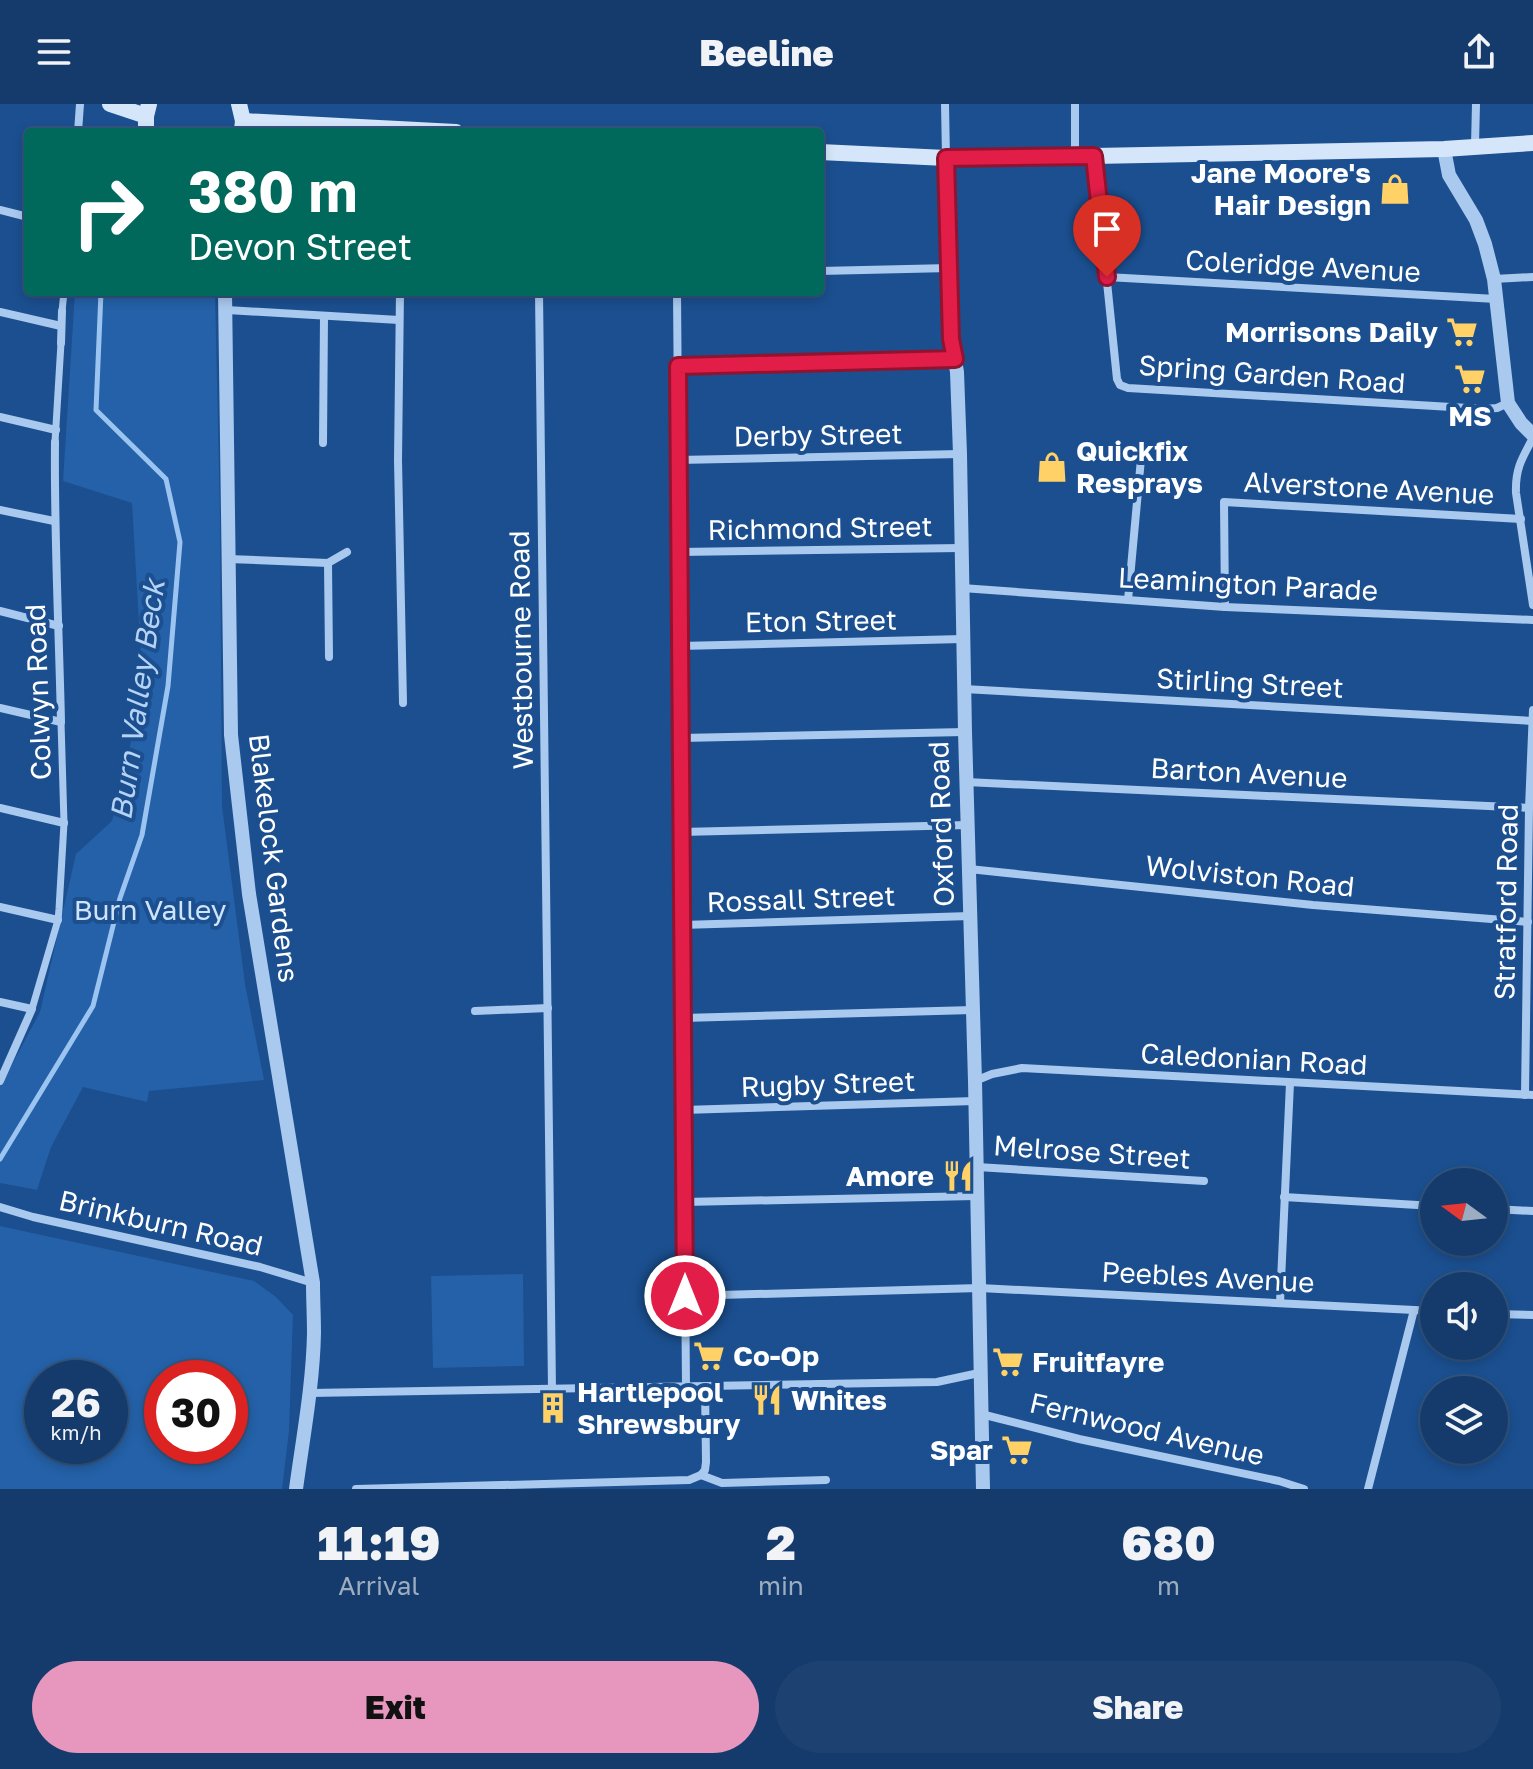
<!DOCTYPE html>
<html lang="en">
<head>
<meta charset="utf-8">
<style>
	body { margin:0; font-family:"Golos Text",sans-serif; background:#1d4271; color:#f1f3f6; height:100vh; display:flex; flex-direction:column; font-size:30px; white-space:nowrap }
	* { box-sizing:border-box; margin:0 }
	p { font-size:26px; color:#9dadc1 }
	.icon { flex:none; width:44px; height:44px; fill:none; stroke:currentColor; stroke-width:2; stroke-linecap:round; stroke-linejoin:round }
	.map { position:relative; height:1385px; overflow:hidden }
	.drawer { display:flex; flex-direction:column; background:#143b6b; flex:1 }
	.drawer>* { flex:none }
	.hud { position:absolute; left:24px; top:24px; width:800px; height:168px; border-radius:8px; box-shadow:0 4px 12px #0003,0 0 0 2px #33557e; background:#00695c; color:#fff; overflow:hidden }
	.needle { width:52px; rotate:285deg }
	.tools { position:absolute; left:1420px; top:1064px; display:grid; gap:16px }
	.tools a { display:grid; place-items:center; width:88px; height:88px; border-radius:50%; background:#143b6b; box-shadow:0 4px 12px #0003,0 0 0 2px #33557e; font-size:40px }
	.speed { position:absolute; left:24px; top:1256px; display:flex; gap:16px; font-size:40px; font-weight:700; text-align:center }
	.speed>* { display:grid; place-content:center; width:104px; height:104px; border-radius:50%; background:#143b6b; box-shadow:0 4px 12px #0003,0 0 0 2px #33557e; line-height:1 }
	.speed small { font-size:20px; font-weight:400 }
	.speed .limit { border:12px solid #d22; background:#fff; color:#111 }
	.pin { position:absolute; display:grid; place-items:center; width:68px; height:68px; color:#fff; margin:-82px -34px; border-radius:50% 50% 50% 0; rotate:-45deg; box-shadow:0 0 8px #0007 }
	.pin .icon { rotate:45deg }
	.me { position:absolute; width:88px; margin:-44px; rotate:0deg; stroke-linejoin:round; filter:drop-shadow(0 0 6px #0008) }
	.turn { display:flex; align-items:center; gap:28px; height:168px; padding:0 32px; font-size:36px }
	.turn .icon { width:104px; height:104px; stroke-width:2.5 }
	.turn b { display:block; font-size:56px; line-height:68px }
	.eta { display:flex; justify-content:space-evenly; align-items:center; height:136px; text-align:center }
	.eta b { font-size:48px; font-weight:800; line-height:56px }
	.cta { display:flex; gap:16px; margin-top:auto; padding:16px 32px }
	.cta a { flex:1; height:92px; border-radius:48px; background:#e797bd; color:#111; font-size:32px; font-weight:800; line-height:92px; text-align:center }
	.cta a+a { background:#1d4271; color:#f1f3f6 }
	header { display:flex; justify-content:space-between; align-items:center; height:104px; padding:0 32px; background:#143b6b; font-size:36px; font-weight:800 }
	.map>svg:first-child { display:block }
</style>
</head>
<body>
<header><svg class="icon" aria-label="menu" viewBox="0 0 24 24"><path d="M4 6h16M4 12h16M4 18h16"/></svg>Beeline<svg class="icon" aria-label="share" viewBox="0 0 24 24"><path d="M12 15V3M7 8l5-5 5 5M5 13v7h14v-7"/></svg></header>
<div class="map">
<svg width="1533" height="1385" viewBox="0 0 1533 1385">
	<rect width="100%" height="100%" fill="#1b4f8f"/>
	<!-- green -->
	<g fill="#2461a8" fill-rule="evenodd">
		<path d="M 75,188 L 215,188 L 220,413 L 222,702 L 245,880 L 264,976 L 149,987 L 147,998 L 83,983 L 51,1043 L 37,1086 L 0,1079 L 0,983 L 40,908 L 76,750 L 112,717 L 143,588 L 132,399 L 63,377 Z"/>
		<path d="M 0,1122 L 254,1177 L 276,1193 L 293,1211 L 289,1327 L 282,1385 L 0,1385 ZM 110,1274 L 110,1342 L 42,1342 L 42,1274 ZM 230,1274 L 230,1342 L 162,1342 L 162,1274 Z"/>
		<path d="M 523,1170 L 524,1262 L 433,1264 L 431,1172 Z"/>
	</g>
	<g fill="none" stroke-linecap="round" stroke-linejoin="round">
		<!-- stream -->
		<path stroke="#9cc4f0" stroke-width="5" d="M 0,1055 L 93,902 L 120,794 L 142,731 L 168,582 L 180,438 L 166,375 L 96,306 L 101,188"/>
		<!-- pedestrian -->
		<g stroke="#a9c9ee" stroke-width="7">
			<path d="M 62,207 L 64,188"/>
			<path d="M 55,338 L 61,239"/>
			<path d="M 32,905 L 58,816 L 59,805 L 64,719 L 61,618"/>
		</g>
		<!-- minor -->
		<g stroke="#a9c9ee" stroke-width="8">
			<path d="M 945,0 L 946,54"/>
			<path d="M 1075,0 L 1075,52"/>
			<path d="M 78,28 L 80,0"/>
			<path d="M 1475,41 L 1476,0"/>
			<path d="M 1094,52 L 1117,275 L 1120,281 L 1128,284 L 1485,305 L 1497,304 L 1508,299"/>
			<path d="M 0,106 L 28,113"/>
			<path d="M 820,167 L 950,164"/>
			<path d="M 1107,173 L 1496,195"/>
			<path d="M 1494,175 L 1533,173"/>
			<path d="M 400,188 L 398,356 L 403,599"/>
			<path d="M 539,188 L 552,1286"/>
			<path d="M 677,188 L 686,1283"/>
			<path d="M 227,206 L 399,216"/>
			<path d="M 0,208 L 61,222"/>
			<path d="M 61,239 L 62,207"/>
			<path d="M 678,262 L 955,255"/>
			<path d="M 0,313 L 56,326"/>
			<path d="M 1533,334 C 1522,354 1515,365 1516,389 L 1533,501"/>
			<path d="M 323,339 L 324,212"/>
			<path d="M 678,356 L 960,350"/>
			<path d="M 0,406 L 54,417"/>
			<path d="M 679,448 L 961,444"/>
			<path d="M 228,455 L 328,459 L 347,448"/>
			<path d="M 328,459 L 329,553"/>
			<path d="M 962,484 L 1225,503 L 1533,516"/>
			<path d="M 1128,496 L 1142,344"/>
			<path d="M 1225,503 L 1224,398 L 1521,415"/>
			<path d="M 0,507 L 59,522"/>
			<path d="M 680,542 L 963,535"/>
			<path d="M 964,585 L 1533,617"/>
			<path d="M 0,604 L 61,618 C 59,525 54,432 55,338"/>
			<path d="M 681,634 L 965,628"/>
			<path d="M 966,678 L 1529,704"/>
			<path d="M 0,704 L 64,719"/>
			<path d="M 681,728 L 968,721"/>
			<path d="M 969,765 L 1313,801 L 1528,818"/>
			<path d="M 0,803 L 58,816"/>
			<path d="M 682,821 L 970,812"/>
			<path d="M 0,898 L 32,905 L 0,977"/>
			<path d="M 475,907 L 548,904"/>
			<path d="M 683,914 L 973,906"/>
			<path d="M 975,977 L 992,970 L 1022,964 L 1533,991"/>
			<path d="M 1525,991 L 1529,704 L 1533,606"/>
			<path d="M 683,1006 L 975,997"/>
			<path d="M 977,1063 L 1204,1077"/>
			<path d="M 1284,1093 L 1434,1102"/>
			<path d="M 684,1098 L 976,1092"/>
			<path d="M 0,1103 L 33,1113 L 260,1163 L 313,1179"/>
			<path d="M 1494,1105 L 1533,1107"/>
			<path d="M 685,1192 L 980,1184 L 1434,1207"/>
			<path d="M 1280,1199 L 1290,979"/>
			<path d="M 1494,1210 L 1533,1211"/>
			<path d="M 310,1289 L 937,1278 L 979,1269"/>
			<path d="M 981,1310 L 1079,1335 L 1279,1377 L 1304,1385"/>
			<path d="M 701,1371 L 705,1366 L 706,1358 L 705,1282"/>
			<path d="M 356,1385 L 689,1376 L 701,1371 L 722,1379 L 826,1376"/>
			<path d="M 1368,1385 L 1414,1206"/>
		</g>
		<!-- tertiary -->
		<g stroke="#a9c9ee" stroke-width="14">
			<path d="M 1444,45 L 1449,71 L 1476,116 L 1485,140 L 1494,175 L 1508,299 L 1521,319 L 1533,331"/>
			<path d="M 946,54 L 951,235 L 957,268 L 960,350 L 965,628 L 975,977 L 983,1385"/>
			<path d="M 225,188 L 231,631 L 249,790 L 313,1179 C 313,1196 314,1212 314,1229 C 313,1281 303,1333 296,1385"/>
		</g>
		<!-- secondary -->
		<g stroke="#d6e6fa" stroke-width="16">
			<path d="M 110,0 L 146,12"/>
			<path d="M 239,0 L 243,17 L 242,26"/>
			<path d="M 243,17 L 456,28"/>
			<path d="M 146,28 L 146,12 L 149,0"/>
			<path d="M 820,48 L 946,54 L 1094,52 L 1444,45 L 1533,39"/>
		</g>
	</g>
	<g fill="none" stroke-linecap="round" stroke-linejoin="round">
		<defs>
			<path id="route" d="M 685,1192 L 678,262 L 955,255 L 951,235 L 946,54 L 1094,52 L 1107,173"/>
		</defs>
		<!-- route casing -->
		<use href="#route" stroke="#92132f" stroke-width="20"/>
		<!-- route -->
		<use href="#route" stroke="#e11d48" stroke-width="14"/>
	</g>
	<!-- icons -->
	<defs>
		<symbol id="shop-bare" viewBox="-9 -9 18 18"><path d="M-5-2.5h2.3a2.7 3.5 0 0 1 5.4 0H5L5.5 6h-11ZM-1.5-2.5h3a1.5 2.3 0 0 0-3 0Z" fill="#ffd166" stroke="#1b4f8f" stroke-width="2.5" paint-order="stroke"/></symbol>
		<symbol id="supermarket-bare" viewBox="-9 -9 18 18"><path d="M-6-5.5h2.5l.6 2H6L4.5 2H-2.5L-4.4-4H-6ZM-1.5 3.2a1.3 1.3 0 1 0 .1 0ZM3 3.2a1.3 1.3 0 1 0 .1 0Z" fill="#ffd166" stroke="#1b4f8f" stroke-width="2.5" paint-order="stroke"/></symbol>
		<symbol id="restaurant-bare" viewBox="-9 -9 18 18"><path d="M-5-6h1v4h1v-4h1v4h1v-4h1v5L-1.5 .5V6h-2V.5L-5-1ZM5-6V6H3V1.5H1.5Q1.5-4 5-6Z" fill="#ffd166" stroke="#1b4f8f" stroke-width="2.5" paint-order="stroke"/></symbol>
		<symbol id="building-bare" viewBox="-9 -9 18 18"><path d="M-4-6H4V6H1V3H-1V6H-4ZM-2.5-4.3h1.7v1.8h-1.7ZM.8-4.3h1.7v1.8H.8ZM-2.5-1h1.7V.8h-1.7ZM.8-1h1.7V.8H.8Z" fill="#ffd166" stroke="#1b4f8f" stroke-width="2.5" paint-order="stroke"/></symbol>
	</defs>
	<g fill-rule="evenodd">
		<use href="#shop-bare" x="1373" y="63" width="44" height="44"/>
		<use href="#supermarket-bare" x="1440" y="206" width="44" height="44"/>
		<use href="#supermarket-bare" x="1448" y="253" width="44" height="44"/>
		<use href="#shop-bare" x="1030" y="341" width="44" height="44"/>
		<use href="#restaurant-bare" x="936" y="1050" width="44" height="44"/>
		<use href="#supermarket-bare" x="687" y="1230" width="44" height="44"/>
		<use href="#supermarket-bare" x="986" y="1236" width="44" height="44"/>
		<use href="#restaurant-bare" x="745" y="1274" width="44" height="44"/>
		<use href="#building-bare" x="531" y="1282" width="44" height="44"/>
		<use href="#supermarket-bare" x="995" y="1324" width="44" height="44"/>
	</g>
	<g text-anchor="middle" stroke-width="8" stroke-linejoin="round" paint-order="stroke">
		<!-- poi labels -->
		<g font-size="28" font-weight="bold" fill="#fff" stroke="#1b4f8f" text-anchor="start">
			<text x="1371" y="79" text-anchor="end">Jane Moore's<tspan x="1371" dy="32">Hair Design</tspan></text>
			<text x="1438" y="238" text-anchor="end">Morrisons Daily</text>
			<text x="1470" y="322" text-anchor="middle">MS</text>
			<text x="1076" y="357">Quickfix<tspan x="1076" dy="32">Resprays</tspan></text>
			<text x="934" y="1082" text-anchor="end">Amore</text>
			<text x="733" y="1262">Co-Op</text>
			<text x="1032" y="1268">Fruitfayre</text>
			<text x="577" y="1298">Hartlepool<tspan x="577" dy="32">Shrewsbury</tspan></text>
			<text x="791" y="1306">Whites</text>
			<text x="993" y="1356" text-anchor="end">Spar</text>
		</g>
		<!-- street labels -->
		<g font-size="28" fill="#fff" stroke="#1b4f8f">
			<text transform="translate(1303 162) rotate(3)" y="10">Coleridge Avenue</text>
			<text transform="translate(1272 270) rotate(4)" y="10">Spring Garden Road</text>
			<text transform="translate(818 331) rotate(-1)" y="10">Derby Street</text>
			<text transform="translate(1369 384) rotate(3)" y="10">Alverstone Avenue</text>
			<text transform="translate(820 424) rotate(-1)" y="10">Richmond Street</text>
			<text transform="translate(1248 480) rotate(3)" y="10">Leamington Parade</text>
			<text transform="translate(821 517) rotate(-1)" y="10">Eton Street</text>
			<text transform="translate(521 546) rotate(-91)" y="10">Westbourne Road</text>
			<text transform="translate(1250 579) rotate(3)" y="10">Stirling Street</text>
			<text transform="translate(38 588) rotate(-92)" y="10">Colwyn Road</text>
			<text transform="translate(1249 669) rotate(3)" y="10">Barton Avenue</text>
			<text transform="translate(941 720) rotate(-92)" y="10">Oxford Road</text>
			<text transform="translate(274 754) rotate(83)" y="10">Blakelock Gardens</text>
			<text transform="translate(1250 772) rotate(6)" y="10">Wolviston Road</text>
			<text transform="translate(801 795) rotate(-2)" y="10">Rossall Street</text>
			<text transform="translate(1506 798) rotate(-89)" y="10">Stratford Road</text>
			<text transform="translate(1254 955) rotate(3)" y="10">Caledonian Road</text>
			<text transform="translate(828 980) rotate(-2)" y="10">Rugby Street</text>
			<text transform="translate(1092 1048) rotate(4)" y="10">Melrose Street</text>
			<text transform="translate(161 1119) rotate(13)" y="10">Brinkburn Road</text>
			<text transform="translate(1208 1173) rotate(3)" y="10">Peebles Avenue</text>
			<text transform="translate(1147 1325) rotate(13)" y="10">Fernwood Avenue</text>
		</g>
		<!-- park labels -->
		<g font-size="28" fill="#cfe3fa" stroke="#1b4f8f">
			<text x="150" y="816">Burn Valley</text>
		</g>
		<!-- water labels -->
		<g font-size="30" font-style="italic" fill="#b5d3f5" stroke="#1b4f8f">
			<text transform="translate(138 596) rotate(-82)" y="10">Burn Valley Beck</text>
		</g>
	</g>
</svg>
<div class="tools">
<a><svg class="needle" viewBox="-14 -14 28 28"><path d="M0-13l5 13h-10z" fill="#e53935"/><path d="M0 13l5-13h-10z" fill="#9dadc1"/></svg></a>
<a><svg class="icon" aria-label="sound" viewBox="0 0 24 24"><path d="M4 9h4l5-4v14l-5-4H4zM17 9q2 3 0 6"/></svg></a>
<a><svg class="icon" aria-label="layers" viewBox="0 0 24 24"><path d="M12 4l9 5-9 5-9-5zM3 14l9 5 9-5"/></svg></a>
</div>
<div class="speed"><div>26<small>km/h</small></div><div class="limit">30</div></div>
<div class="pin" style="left:1107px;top:173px;background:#d93025"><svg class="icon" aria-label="arrive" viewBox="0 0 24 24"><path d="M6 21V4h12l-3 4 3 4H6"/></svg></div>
<svg class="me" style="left:685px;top:1192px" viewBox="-20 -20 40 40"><circle r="17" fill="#e11d48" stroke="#fff" stroke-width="3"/><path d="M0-11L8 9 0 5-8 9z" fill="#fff"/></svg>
<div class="hud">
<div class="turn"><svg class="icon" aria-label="right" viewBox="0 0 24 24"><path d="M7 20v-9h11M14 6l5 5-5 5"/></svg><div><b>380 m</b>Devon Street</div></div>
</div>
</div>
<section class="drawer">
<div class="eta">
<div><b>11:19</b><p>Arrival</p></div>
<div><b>2</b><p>min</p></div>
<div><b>680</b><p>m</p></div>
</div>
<div class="cta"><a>Exit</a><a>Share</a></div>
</section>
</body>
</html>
